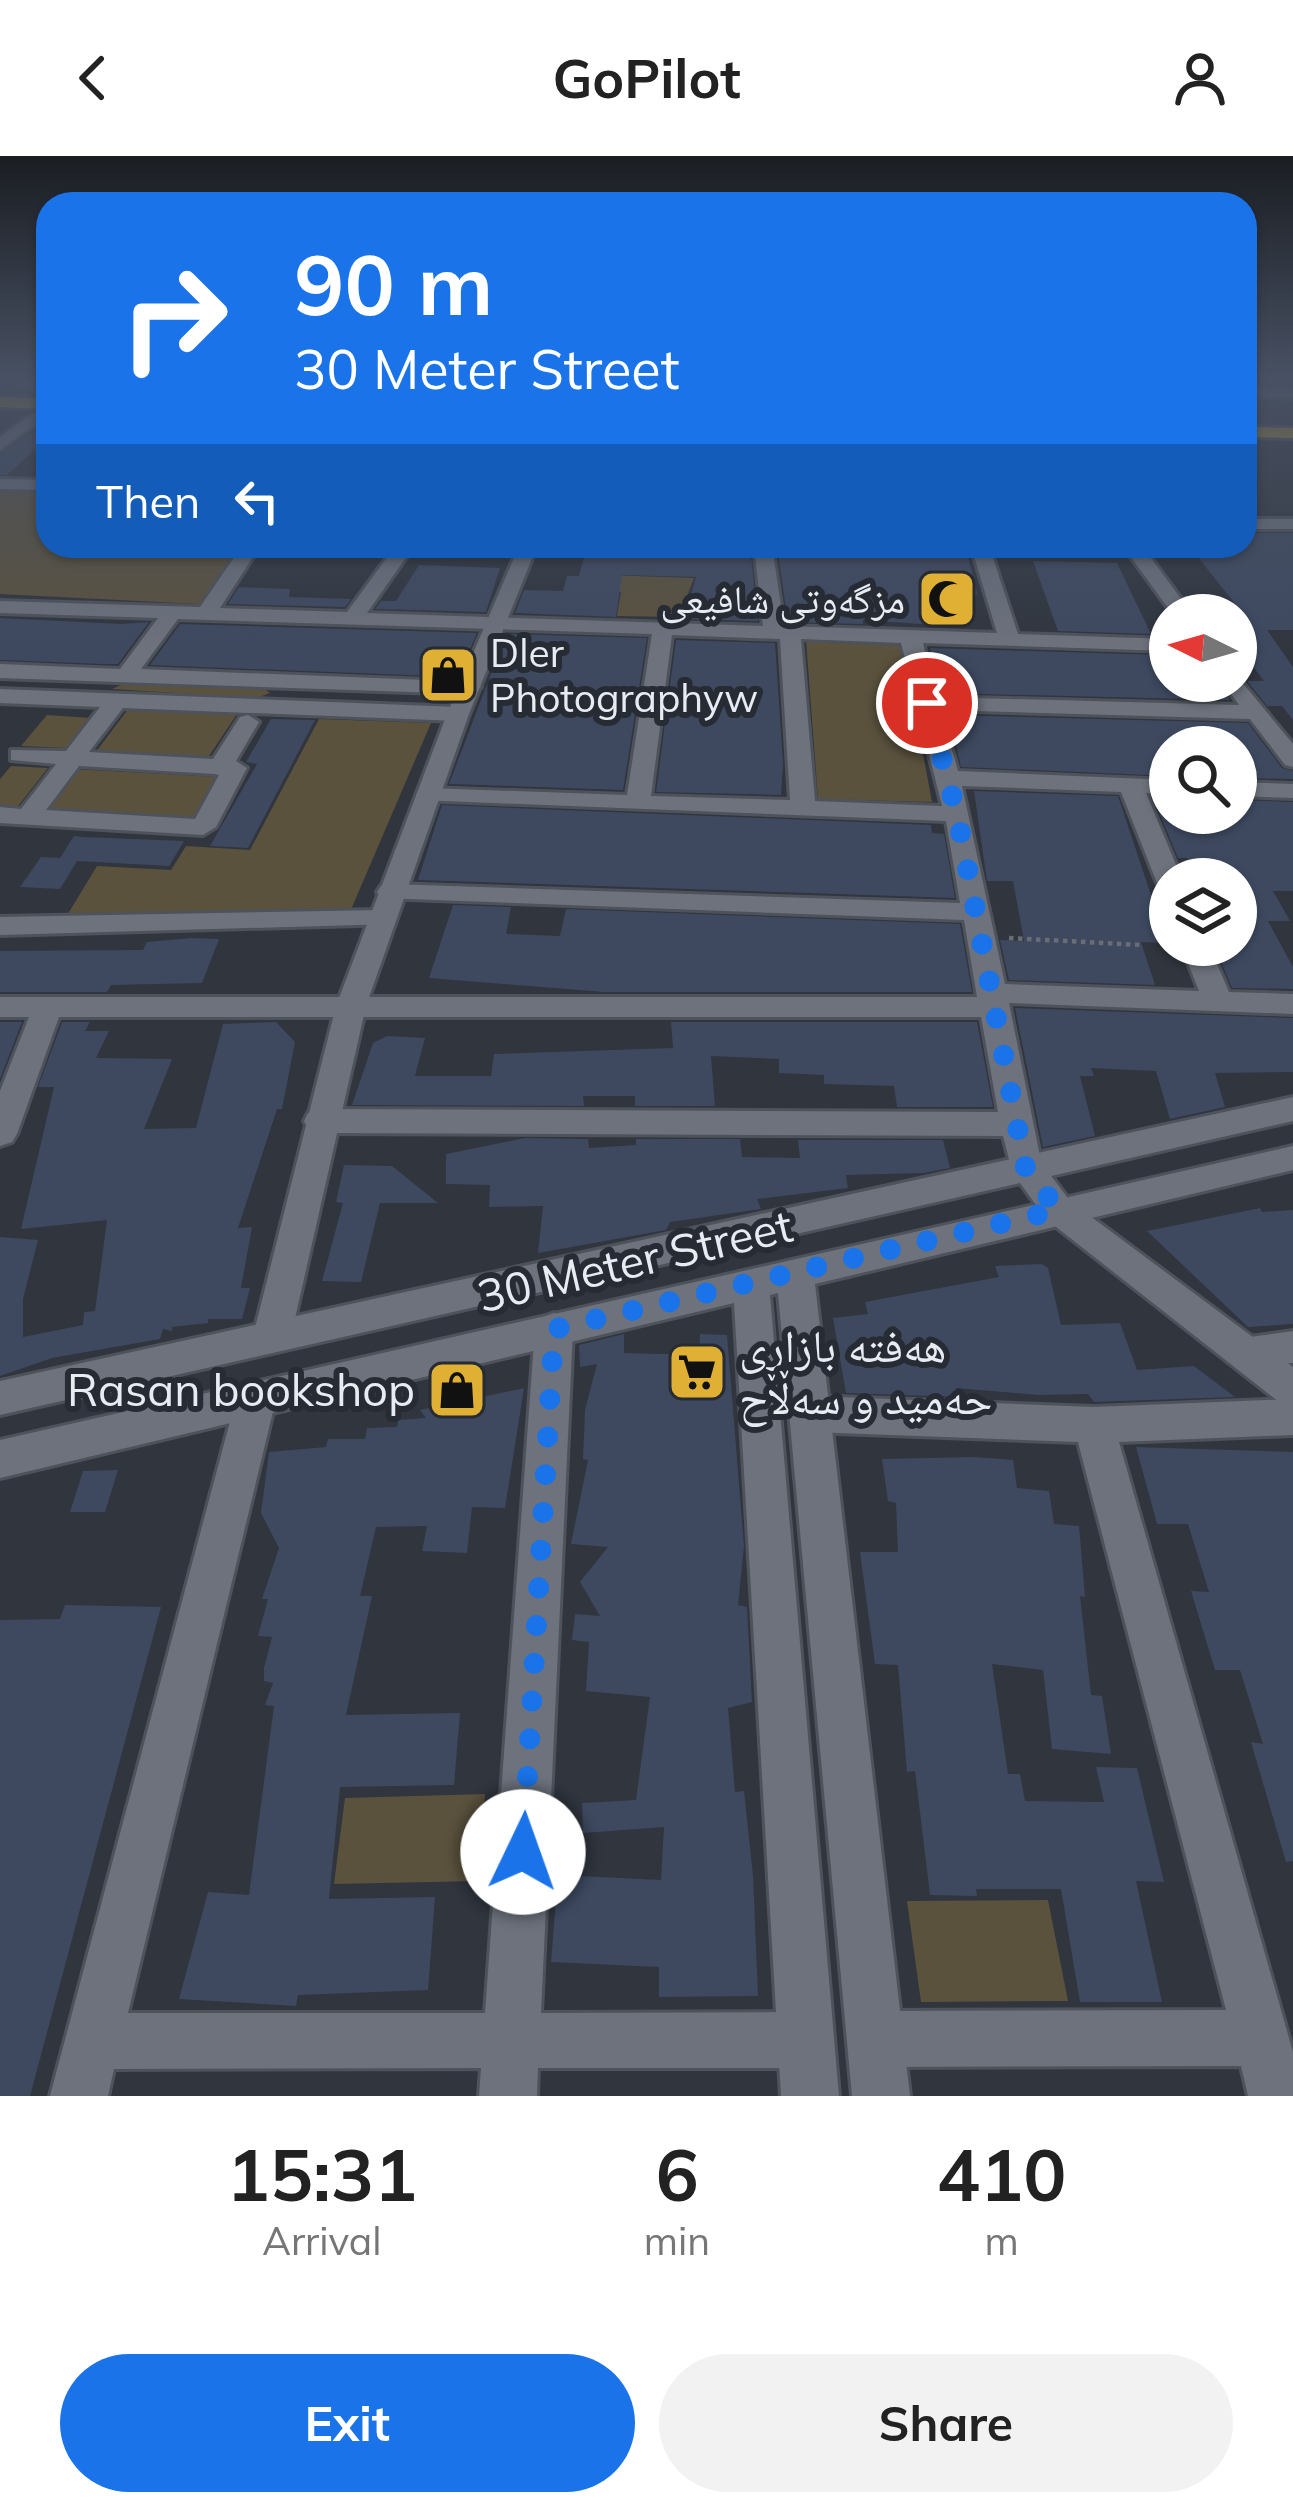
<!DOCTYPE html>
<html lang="en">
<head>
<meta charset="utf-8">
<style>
	body { margin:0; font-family:Mulish,"Noto Naskh Arabic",sans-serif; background:#f2f2f2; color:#222; height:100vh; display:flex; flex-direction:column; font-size:45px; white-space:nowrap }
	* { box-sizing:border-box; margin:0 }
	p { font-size:39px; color:#767676 }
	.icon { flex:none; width:66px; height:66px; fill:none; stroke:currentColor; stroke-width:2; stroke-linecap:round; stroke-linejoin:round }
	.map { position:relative; height:1940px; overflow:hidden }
	.drawer { display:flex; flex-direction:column; background:#fff; flex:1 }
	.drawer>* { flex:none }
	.guide { position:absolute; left:36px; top:36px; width:1221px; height:366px; border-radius:36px; box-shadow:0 3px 9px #0004; background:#1a73e8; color:#fff; overflow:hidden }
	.needle { width:78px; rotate:275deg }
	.fabs { position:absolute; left:1149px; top:438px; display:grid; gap:24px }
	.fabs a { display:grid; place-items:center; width:108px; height:108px; border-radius:50%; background:#fff; box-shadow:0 3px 9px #0004; font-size:60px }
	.pin { position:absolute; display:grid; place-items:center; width:102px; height:102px; color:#fff; margin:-51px; border:6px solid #fff; border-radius:50%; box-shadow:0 3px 12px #0007 }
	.me { position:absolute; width:132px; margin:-66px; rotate:3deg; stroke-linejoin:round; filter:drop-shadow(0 0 9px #0008) }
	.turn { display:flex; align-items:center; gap:42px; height:252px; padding:0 60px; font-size:54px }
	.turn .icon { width:156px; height:156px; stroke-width:2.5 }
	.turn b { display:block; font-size:84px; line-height:102px }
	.then { display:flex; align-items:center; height:114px; padding:0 60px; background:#0003; gap:24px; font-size:45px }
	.eta { display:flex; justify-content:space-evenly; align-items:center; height:204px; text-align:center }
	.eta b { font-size:72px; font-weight:700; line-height:84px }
	.action { display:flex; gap:24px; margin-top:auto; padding:24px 60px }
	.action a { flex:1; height:138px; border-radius:72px; background:#1a73e8; color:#fff; font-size:48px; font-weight:700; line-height:138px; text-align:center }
	.action a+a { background:#f2f2f2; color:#222 }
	header { display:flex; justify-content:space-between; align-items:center; height:156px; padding:0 60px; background:#fff; font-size:54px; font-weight:700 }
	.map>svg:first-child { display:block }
</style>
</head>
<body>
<header><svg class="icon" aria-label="back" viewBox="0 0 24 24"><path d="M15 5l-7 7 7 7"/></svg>GoPilot<svg class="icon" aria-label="person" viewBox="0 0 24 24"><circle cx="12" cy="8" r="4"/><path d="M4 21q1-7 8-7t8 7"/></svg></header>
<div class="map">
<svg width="1293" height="1940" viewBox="0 0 1293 1940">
	<rect width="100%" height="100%" fill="#30353e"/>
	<!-- green -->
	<g fill="#5b523e">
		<path d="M 0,335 L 48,336 L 48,390 L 239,390 L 199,448 L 0,438 Z"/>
		<path d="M 605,419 L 694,422 L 679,461 L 617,460 L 621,436 L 601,435 Z"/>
		<path d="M 806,484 L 902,486 L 932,646 L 818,643 Z"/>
		<path d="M 125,527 L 263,532 L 270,537 L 257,542 L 112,533 Z"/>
		<path d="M 129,552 L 237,558 L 207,603 L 95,597 Z"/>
		<path d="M 47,559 L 91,562 L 67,592 L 21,590 Z"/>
		<path d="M 319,563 L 431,567 L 350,756 L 66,761 L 97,710 L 171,714 L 186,690 L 250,694 Z"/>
		<path d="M 11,610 L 48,612 L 15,654 L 0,654 L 0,623 Z"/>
		<path d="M 73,613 L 219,621 L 192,664 L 39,656 Z"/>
		<path d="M 485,1638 L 480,1725 L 334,1728 L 345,1642 Z"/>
		<path d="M 1048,1744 L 1068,1845 L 921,1846 L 907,1745 Z"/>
	</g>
	<!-- building -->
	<g fill="#3e4960">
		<path d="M 48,265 L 48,295 L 33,295 L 7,319 L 0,319 L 0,298 Z"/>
		<path d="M 1245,377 L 1293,377 L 1293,474 L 1267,474 L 1293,511 L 1293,564 L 1282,550 L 1267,550 L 1247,525 L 1264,525 L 1236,488 L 1236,449 L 1189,390 L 1245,390 Z"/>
		<path d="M 587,390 L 750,390 L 758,465 L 684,463 L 696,421 L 622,419 L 616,461 L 515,457 L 524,434 L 563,435 L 567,420 L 579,420 Z"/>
		<path d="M 777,390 L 913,390 L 967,396 L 977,437 L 964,471 L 863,464 L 863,468 L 788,466 Z"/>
		<path d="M 1033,405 L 1117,407 L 1151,478 L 1058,475 Z"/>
		<path d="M 419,409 L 500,412 L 486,456 L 375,453 L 381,445 L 396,445 Z"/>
		<path d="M 239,431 L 290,433 L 289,441 L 351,443 L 345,451 L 228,448 Z"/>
		<path d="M 0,462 L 121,468 L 149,466 L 118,508 L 102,508 L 0,504 Z"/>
		<path d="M 180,468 L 477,477 L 458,521 L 150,509 Z"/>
		<path d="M 506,478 L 647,482 L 623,634 L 449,628 Z"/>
		<path d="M 676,484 L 775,487 L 783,607 L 781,639 L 656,636 Z"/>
		<path d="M 930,492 L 1161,499 L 1170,502 L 1170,525 L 1218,525 L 1230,544 L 940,537 Z"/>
		<path d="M 949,559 L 1248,567 L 1282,612 L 1293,615 L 1293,623 L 1236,622 L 1236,591 L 1170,591 L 1170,620 L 961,611 Z"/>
		<path d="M 271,563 L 315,564 L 248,692 L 210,690 L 257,608 L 246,606 Z"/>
		<path d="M 974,635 L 1118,640 L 1167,787 L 1141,786 L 1155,829 L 1009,824 L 1000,784 L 1024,785 L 1013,725 L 987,725 Z"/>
		<path d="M 1153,642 L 1170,642 L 1170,657 L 1236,657 L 1236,644 L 1293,646 L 1293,735 L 1273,735 L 1290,765 L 1268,765 L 1293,811 L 1293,833 L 1232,832 L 1214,789 L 1236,789 L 1236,723 L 1196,723 L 1187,702 L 1178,702 Z"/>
		<path d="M 442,649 L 931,669 L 932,677 L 944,678 L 955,742 L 418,724 Z"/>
		<path d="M 74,680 L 83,681 L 184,685 L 169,710 L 77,705 L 60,733 L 20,731 L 41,701 L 60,702 Z"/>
		<path d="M 453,749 L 511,751 L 506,778 L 560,780 L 566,753 L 960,768 L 972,836 L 604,836 L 429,822 Z"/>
		<path d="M 191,782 L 219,783 L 202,827 L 111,829 L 107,836 L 0,836 L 0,795 L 143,794 L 147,786 Z"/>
		<path d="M 1015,852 L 1293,862 L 1293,916 L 1215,917 L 1225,951 L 1170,963 L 1156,915 L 1091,912 L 1094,920 L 1080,920 L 1095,980 L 1043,991 Z"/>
		<path d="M 0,866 L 22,866 L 0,923 Z"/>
		<path d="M 62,866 L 90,866 L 85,875 L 109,875 L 96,902 L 172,903 L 144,973 L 196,972 L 223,868 L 276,866 L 295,886 L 282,953 L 277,953 L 238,1072 L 252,1071 L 241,1132 L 250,1132 L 242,1163 L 208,1163 L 208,1167 L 172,1171 L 172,1175 L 163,1173 L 160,1183 L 52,1202 L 0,1220 L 0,1081 L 38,1084 L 23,1143 L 23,1181 L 83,1169 L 84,1156 L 95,1155 L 107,1064 L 21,1073 L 54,931 L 38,931 Z"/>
		<path d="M 671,866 L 977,866 L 993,951 L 897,951 L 894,930 L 824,928 L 824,919 L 779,917 L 779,903 L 711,900 L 715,950 L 635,950 L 635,940 L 583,940 L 584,950 L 352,949 L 373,887 L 387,880 L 425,882 L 415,920 L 491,920 L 494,898 L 673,892 Z"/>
		<path d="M 525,982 L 588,983 L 589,992 L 636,989 L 636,983 L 740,983 L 742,1001 L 800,1002 L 798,984 L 943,984 L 950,1012 L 924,1017 L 846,1019 L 848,1032 L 757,1043 L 761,1053 L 670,1066 L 666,1074 L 538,1097 L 543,1050 L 489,1051 L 490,1029 L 446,1028 L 446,998 Z"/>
		<path d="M 344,1009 L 392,1010 L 438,1047 L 380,1047 L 361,1126 L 322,1125 L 343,1047 L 336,1046 Z"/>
		<path d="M 1260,1052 L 1262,1056 L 1293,1054 L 1293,1168 L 1248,1171 L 1147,1075 Z"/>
		<path d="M 1042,1108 L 1048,1112 L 1061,1169 L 1120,1167 L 1137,1214 L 1194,1210 L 1235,1241 L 1094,1246 L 1088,1238 L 1038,1239 L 956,1232 L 959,1241 L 846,1237 L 833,1162 L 868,1158 L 865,1146 L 999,1121 L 995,1110 Z"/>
		<path d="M 624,1178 L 624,1197 L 699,1199 L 700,1178 L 727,1179 L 744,1390 L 738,1449 L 747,1451 L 752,1546 L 728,1552 L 735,1636 L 744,1635 L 753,1720 L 758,1840 L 659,1841 L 659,1811 L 551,1806 L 558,1719 L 661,1724 L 664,1671 L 583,1677 L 582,1647 L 636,1644 L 650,1541 L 586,1535 L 589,1486 L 572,1484 L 575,1458 L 600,1460 L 580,1426 L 608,1391 L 571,1388 L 588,1304 L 583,1303 L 585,1254 L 597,1208 L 580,1211 L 579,1189 Z"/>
		<path d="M 524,1232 L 505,1352 L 472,1351 L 467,1397 L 422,1395 L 427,1370 L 376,1371 L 360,1440 L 372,1440 L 346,1559 L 460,1557 L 454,1629 L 340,1631 L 329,1743 L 435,1741 L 428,1834 L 298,1839 L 296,1850 L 179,1843 L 208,1736 L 249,1739 L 274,1550 L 265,1549 L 273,1527 L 264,1525 L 264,1512 L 272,1481 L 258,1480 L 268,1443 L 262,1443 L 279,1392 L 261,1357 L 269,1296 L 326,1291 L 328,1283 L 365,1283 L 367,1272 L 397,1271 L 398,1264 L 426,1262 L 420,1254 Z"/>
		<path d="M 1136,1291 L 1293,1296 L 1293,1705 L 1286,1706 L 1251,1586 L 1263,1588 L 1240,1514 L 1215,1514 L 1191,1435 L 1209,1436 L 1188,1368 L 1157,1368 Z"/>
		<path d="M 974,1301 L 1013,1304 L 1017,1332 L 1049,1335 L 1054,1368 L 1079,1370 L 1085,1441 L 1080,1440 L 1091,1539 L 1102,1540 L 1111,1598 L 1052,1593 L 1043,1514 L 992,1508 L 1008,1618 L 1020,1618 L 1025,1645 L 1104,1646 L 1096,1611 L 1137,1612 L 1164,1726 L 1136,1725 L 1162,1846 L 1080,1846 L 1061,1733 L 976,1733 L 977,1740 L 930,1739 L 915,1615 L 907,1616 L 898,1509 L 875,1508 L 860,1396 L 898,1396 L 896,1347 L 888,1345 L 882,1303 Z"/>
		<path d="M 118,1314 L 105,1356 L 70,1356 L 83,1315 Z"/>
		<path d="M 65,1449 L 161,1451 L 30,1940 L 0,1940 L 0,1464 L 60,1463 Z"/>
	</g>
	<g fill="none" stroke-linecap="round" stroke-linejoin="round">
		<defs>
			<g id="minor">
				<path d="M 0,221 L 18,221 L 48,231 L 48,240 Z"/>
				<path d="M 1245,232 L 1293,234 L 1293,242 L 1245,240 Z"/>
				<path d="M 48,247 L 48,259 L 0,294 L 0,281 Z"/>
				<path d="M 0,323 L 48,324 L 48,334 L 0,333 Z"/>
				<rect x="1245" y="363" width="48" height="10"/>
				<path d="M 242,390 L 260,390 L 220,452 L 347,456 L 391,396 L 398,394 L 407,400 L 367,457 L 763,470 L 754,390 L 772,390 L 784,470 L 997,477 L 971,390 L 989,390 L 1018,478 L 1170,483 L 1170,495 L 923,487 L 937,541 L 1239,549 L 1222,525 L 1236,525 L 1236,519 L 1293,588 L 1293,611 L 1285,609 L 1250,563 L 941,554 L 958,615 L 1170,624 L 1170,638 L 1146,637 L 1182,723 L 1170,723 L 1170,735 L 1157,727 L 1121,636 L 962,630 L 1005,828 L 1199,835 L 1181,789 L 1209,789 L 1229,836 L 1293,838 L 1293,858 L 1009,847 L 1042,1010 L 1037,1019 L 1025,1023 L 1013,1019 L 1003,980 L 320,977 L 308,973 L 304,965 L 308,957 L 320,953 L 998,956 L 981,861 L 59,861 L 17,978 L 12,986 L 0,990 L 0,935 L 29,861 L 0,861 L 0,841 L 977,841 L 964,764 L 381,742 L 377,736 L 381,730 L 391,728 L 960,747 L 946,665 L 419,644 L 416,639 L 419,634 L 428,632 L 627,639 L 652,478 L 178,463 L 141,513 L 478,526 L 481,531 L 470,538 L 0,522 L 0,508 L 120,513 L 158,462 L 0,457 L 0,445 L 200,451 ZM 672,479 L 780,483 L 790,644 L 651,640 ZM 801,483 L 901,487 L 942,650 L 815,645 Z"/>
				<path d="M 1123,390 L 1142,390 L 1193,459 L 1173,459 Z"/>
				<path d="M 0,533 L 458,551 L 469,558 L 458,565 L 123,552 L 89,596 L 213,603 L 240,561 L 248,559 L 259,566 L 236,605 L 247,612 L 216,671 L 203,679 L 0,667 L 0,651 L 21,653 L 56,608 L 11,604 L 11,594 L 66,595 L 100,551 L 0,547 ZM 79,610 L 215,618 L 219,619 L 195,663 L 46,654 Z"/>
				<path d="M 1236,626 L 1293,628 L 1293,642 L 1236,640 Z"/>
				<path d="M 383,754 L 397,762 L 393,768 L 0,779 L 0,761 Z"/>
				<path d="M 554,1157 L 567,1162 L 573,1173 L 541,1857 L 806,1856 L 826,1864 L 834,1884 L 826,1904 L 806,1912 L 538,1912 L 537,1940 L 479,1940 L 481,1912 L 114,1913 L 108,1940 L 50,1940 L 236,1243 L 242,1231 L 256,1226 L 270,1231 L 276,1243 L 128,1857 L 485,1857 L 535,1173 L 541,1162 Z"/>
				<path d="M 1293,1175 L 1293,1207 L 1242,1211 L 1228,1206 L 1223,1195 L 1228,1184 Z"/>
				<path d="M 811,1240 L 1094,1251 L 1293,1243 L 1293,1279 L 1119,1286 L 1293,1896 L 1293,1940 L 1248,1940 L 1241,1910 L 875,1911 L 855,1903 L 847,1883 L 855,1863 L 875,1855 L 1226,1854 L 1078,1286 L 811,1276 L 797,1270 L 791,1258 L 797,1246 Z"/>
			</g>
			<g id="tertiary">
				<path d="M 519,390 L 537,390 L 469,558 L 366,850 L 291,1180 L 286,1191 L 272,1196 L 258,1191 L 253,1180 L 336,850 L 447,558 Z"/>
				<path d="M 1025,997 L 1037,1001 L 1070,1045 L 1293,1211 L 1293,1251 L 1279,1246 L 1046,1063 L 1008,1010 L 1013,1001 Z"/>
			</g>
			<g id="secondary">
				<path d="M 1293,941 L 1293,965 L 0,1259 L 0,1225 Z"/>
				<path d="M 1293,990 L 1293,1014 L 815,1128 L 910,1940 L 852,1940 L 778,1137 L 770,1139 L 839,1940 L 781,1940 L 734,1147 L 0,1322 L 0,1284 Z"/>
			</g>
			<g id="trunk">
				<path d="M 0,241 L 48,243 L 48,253 L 0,251 Z"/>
				<path d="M 1245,271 L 1293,272 L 1293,282 L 1245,281 Z"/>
			</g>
		</defs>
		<!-- minor casing -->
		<use href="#minor" stroke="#4e525a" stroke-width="6"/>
		<!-- tertiary casing -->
		<use href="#tertiary" stroke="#4e525a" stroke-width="6"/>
		<!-- secondary casing -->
		<use href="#secondary" stroke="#4e525a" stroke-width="6"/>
		<!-- trunk casing -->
		<use href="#trunk" stroke="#4e525a" stroke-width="6"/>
		<!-- path -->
		<path stroke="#696d75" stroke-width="4.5" stroke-dasharray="4.5 4.5" stroke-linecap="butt" d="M 1009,782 L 1142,789"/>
		<!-- minor -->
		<use href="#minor" fill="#6d727d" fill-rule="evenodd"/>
		<!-- tertiary -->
		<use href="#tertiary" fill="#6d727d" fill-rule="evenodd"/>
		<!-- secondary -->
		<use href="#secondary" fill="#6d727d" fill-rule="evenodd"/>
		<!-- trunk -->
		<use href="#trunk" fill="#ba972c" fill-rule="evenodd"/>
	</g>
	<!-- sky -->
	<linearGradient id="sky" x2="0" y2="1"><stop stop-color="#1a1d22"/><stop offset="0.45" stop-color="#485163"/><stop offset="1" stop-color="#485163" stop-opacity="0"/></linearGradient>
	<rect width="1293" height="493" fill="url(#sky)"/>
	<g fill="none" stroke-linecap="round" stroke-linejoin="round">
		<!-- route -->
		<path stroke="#1a73e8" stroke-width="21" stroke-dasharray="0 37.8" d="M 523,1696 L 554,1173 L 1058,1054 L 1025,1010 L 957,658 L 927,547"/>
	</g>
	<!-- icons -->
	<defs>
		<symbol id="mosque-square" viewBox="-11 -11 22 22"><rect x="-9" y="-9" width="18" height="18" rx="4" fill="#dfb034" stroke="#262b34"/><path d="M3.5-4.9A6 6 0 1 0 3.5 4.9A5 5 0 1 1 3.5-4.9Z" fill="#111"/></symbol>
		<symbol id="shop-square" viewBox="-11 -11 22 22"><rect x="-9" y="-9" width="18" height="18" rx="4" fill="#dfb034" stroke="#262b34"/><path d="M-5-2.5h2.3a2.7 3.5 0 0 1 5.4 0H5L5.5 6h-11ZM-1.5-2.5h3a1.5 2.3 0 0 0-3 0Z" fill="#111"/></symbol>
		<symbol id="supermarket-square" viewBox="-11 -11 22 22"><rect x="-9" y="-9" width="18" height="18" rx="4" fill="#dfb034" stroke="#262b34"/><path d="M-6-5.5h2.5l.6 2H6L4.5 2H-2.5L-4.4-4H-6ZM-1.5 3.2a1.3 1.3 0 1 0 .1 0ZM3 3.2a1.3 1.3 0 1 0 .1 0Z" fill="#111"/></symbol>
	</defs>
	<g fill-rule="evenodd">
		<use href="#mosque-square" x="914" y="410" width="66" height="66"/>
		<use href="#shop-square" x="415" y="486" width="66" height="66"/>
		<use href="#supermarket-square" x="664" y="1183" width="66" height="66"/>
		<use href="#shop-square" x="424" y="1201" width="66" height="66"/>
	</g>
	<g text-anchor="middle" stroke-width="12" stroke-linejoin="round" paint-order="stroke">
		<!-- far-poi labels -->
		<g font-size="39" fill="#e8ebf2" stroke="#262b34" text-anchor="end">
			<text x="905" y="457">مزگەوتی شافیعی</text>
			<text x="490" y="511" text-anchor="start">Dler<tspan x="490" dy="45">Photographyw</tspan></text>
		</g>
		<!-- street labels -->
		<g font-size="45" fill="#e8ebf2" stroke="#262b34">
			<text transform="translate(635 1105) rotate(-13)" y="16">30 Meter Street</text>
		</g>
		<!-- poi labels -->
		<g font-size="45" fill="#e8ebf2" stroke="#262b34" text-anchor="start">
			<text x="739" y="1206">هەفتە بازاڕی<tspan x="739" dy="52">حەمید و سەڵاح</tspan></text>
			<text x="415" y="1250" text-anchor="end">Rasan bookshop</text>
		</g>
	</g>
</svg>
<div class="fabs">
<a><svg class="needle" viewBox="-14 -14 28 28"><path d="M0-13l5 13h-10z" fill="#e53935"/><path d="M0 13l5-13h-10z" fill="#767676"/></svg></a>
<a><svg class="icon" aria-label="search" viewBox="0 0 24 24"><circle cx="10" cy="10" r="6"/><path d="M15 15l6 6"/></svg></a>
<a><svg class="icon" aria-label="layers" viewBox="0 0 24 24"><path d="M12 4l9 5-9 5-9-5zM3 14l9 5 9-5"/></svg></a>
</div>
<div class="pin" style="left:927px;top:547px;background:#d93025"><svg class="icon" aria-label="arrive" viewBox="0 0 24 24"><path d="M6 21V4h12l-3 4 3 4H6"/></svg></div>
<svg class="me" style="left:523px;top:1696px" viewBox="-20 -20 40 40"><circle r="19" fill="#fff"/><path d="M0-13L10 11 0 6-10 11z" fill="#1a73e8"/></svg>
<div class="guide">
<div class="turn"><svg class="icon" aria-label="right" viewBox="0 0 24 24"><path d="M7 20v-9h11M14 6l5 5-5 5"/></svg><div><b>90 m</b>30 Meter Street</div></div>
<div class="then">Then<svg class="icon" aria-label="left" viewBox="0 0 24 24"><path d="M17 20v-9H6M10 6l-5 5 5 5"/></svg></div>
</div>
</div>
<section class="drawer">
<div class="eta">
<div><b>15:31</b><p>Arrival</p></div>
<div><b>6</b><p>min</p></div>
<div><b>410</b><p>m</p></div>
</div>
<div class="action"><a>Exit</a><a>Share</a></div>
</section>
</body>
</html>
